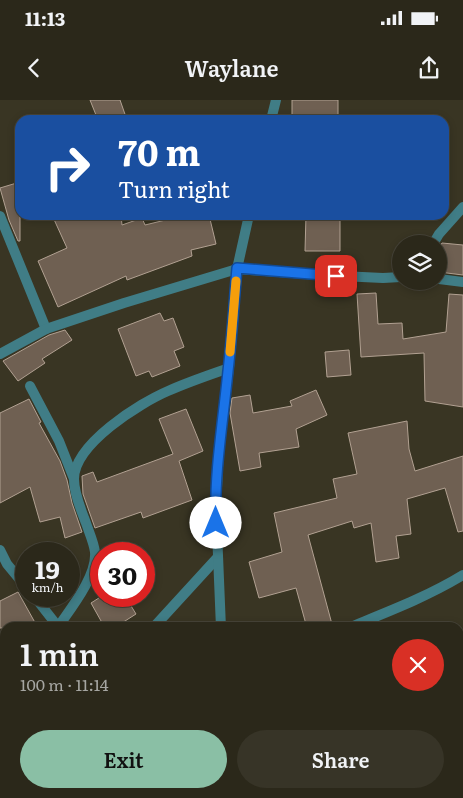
<!DOCTYPE html>
<html lang="en">
<head>
<meta charset="utf-8">
<style>
	body { margin:0; font-family:Literata,serif; background:#373427; color:#f1f3f6; height:100vh; display:flex; flex-direction:column; font-size:19px; white-space:nowrap }
	* { box-sizing:border-box; margin:0 }
	p { font-size:16px; color:#a6a6a2 }
	.icon { flex:none; width:28px; height:28px; fill:none; stroke:currentColor; stroke-width:2; stroke-linecap:round; stroke-linejoin:round }
	.map { position:relative; flex:1; overflow:hidden }
	.details { position:absolute; left:0px; top:522px; width:464px; height:176px; display:flex; flex-direction:column; background:#2b281a; border-radius:15px 15px 0 0; box-shadow:0 2px 8px #0003,0 0 0 1px #474439 }
	.details>* { flex:none }
	.banner { position:absolute; left:15px; top:15px; width:434px; height:105px; border-radius:15px; box-shadow:0 2px 8px #0003,0 0 0 1px #474439; background:#1a4fa0; color:#fff; overflow:hidden }
	.tools { position:absolute; left:392px; top:135px; display:grid; gap:10px }
	.tools a { display:grid; place-items:center; width:55px; height:55px; border-radius:50%; background:#2b281a; box-shadow:0 2px 8px #0003,0 0 0 1px #474439; font-size:25px }
	.speed { position:absolute; left:15px; top:442px; display:flex; gap:10px; font-size:25px; font-weight:700; text-align:center }
	.speed>* { display:grid; place-content:center; width:65px; height:65px; border-radius:50%; background:#2b281a; box-shadow:0 2px 8px #0003,0 0 0 1px #474439; line-height:1 }
	.speed small { font-size:12px; font-weight:400 }
	.speed .limit { border:8px solid #d22; background:#fff; color:#111 }
	.pin { position:absolute; display:grid; place-items:center; width:42px; height:42px; color:#fff; margin:-21px; border-radius:10px; box-shadow:0 2px 8px #0006 }
	.me { position:absolute; width:55px; margin:-28px; rotate:0deg; stroke-linejoin:round; filter:drop-shadow(0 0 4px #0008) }
	.turn { display:flex; align-items:center; gap:18px; height:105px; padding:0 20px; font-size:22px }
	.turn .icon { width:65px; height:65px; stroke-width:2.5 }
	.turn b { display:block; font-size:35px; line-height:42px }
	.round { display:grid; place-items:center; flex:none; width:52px; height:52px; border-radius:26px; background:#373427 }
	.summary { display:flex; align-items:center; justify-content:space-between; height:85px; padding:0 20px }
	h1 { font-size:30px; font-weight:600; line-height:38px }
	.primary-button { display:flex; gap:10px; margin-top:auto; padding:10px 20px }
	.primary-button a { flex:1; height:58px; border-radius:30px; background:#8abfa5; color:#111; font-size:20px; font-weight:600; line-height:58px; text-align:center }
	.primary-button a+a { background:#373427; color:#f1f3f6 }
	.status { display:flex; justify-content:space-between; align-items:center; height:35px; padding:0 25px; background:#2b281a; direction:ltr }
	.status svg { height:14px; fill:currentColor }
	header { display:flex; justify-content:space-between; align-items:center; height:65px; padding:0 20px; background:#2b281a; font-size:22px; font-weight:600 }
	.map>svg:first-child { display:block }
</style>
</head>
<body>
<div class="status"><b>11:13</b><svg viewBox="0 0 49 12"><path d="M0 12V9h3v3zM5 12V6h3v6zM10 12V3h3v9zM15 12V0h3v12zM26 1h20v11H26zM47 4h2v5h-2z"/></svg></div>
<header><svg class="icon" aria-label="back" viewBox="0 0 24 24"><path d="M15 5l-7 7 7 7"/></svg>Waylane<svg class="icon" aria-label="share" viewBox="0 0 24 24"><path d="M12 15V3M7 8l5-5 5 5M5 13v7h14v-7"/></svg></header>
<div class="map">
<svg width="463" height="698" viewBox="0 0 463 698">
	<rect width="100%" height="100%" fill="#393523"/>
	<!-- building -->
	<g fill="#6f6052" stroke="#b2a192">
		<path d="M 90,0 L 120,0 L 127,20 L 98,20 Z"/>
		<rect x="292" y="0" width="46" height="20"/>
		<path d="M 20,82 L 20,141 L 18,141 L 9,120 L 0,88 Z"/>
		<path d="M 52,115 L 121,115 L 122,125 L 142,118 L 145,125 L 186,115 L 209,115 L 216,144 L 191,150 L 192,156 L 127,180 L 126,176 L 58,207 L 38,161 L 67,148 Z"/>
		<path d="M 306,115 L 340,115 L 340,151 L 305,151 Z"/>
		<path d="M 442,143 L 463,145 L 463,175 L 439,172 L 440,146 Z"/>
		<path d="M 376,193 L 378,224 L 402,223 L 403,239 L 446,232 L 449,194 L 463,195 L 463,307 L 425,301 L 424,253 L 361,257 L 357,194 Z"/>
		<path d="M 160,213 L 164,221 L 173,218 L 184,247 L 174,251 L 180,266 L 152,277 L 149,271 L 136,276 L 118,229 Z"/>
		<path d="M 65,230 L 72,240 L 42,259 L 45,263 L 18,281 L 3,261 L 49,235 Z"/>
		<path d="M 349,250 L 351,275 L 327,277 L 325,252 Z"/>
		<path d="M 316,290 L 327,315 L 296,329 L 299,347 L 259,353 L 261,367 L 240,371 L 230,313 L 232,298 L 250,295 L 253,313 L 292,306 L 290,301 Z"/>
		<path d="M 29,299 L 41,322 L 39,323 L 60,361 L 67,380 L 72,403 L 82,432 L 65,438 L 60,417 L 40,422 L 30,387 L 0,403 L 0,313 Z"/>
		<path d="M 186,309 L 203,351 L 179,361 L 192,400 L 143,418 L 141,412 L 95,428 L 83,394 L 82,376 L 93,372 L 97,382 L 173,354 L 159,319 Z"/>
		<path d="M 407,321 L 409,349 L 415,371 L 463,356 L 463,431 L 458,432 L 445,388 L 407,399 L 411,434 L 396,436 L 399,458 L 376,462 L 371,423 L 354,428 L 352,421 L 308,435 L 333,528 L 307,528 L 296,488 L 259,498 L 249,462 L 282,452 L 274,413 L 337,398 L 333,379 L 357,374 L 348,333 Z"/>
		<path d="M 18,492 L 38,528 L 0,528 L 0,501 Z"/>
		<path d="M 102,496 L 125,496 L 136,514 L 114,528 L 105,528 L 91,503 Z"/>
	</g>
	<g fill="none" stroke-linecap="round" stroke-linejoin="round">
		<!-- street -->
		<g stroke="#407d86" stroke-width="10">
			<path d="M 271,20 L 276,0"/>
			<path d="M 0,116 L 46,229"/>
			<path d="M 433,144 L 439,134 L 463,107"/>
			<path d="M 439,179 L 463,182"/>
			<path d="M 0,254 L 46,229 L 124,203 L 237,169 L 320,175 L 383,178 L 401,177"/>
			<path d="M 30,286 L 59,341 L 74,379"/>
			<path d="M 0,450 L 7,464 L 26,487"/>
			<path d="M 34,496 L 59,528"/>
			<path d="M 58,527 C 71,508 97,476 95,452 C 94,443 89,432 86,423 C 81,410 74,393 74,379 C 74,344 140,303 168,291 C 188,282 209,275 229,268"/>
			<path d="M 153,528 L 218,457"/>
			<path d="M 221,528 L 216,407 L 219,348 L 229,268 L 237,169 L 249,115"/>
			<path d="M 348,528 C 387,512 427,497 463,475"/>
			<path d="M 0,607 L 5,609"/>
			<path d="M 143,694 L 146,698"/>
			<path d="M 237,694 L 237,698"/>
		</g>
	</g>
	<g fill="none" stroke-linecap="round" stroke-linejoin="round">
		<defs>
			<path id="route" d="M 216,423 C 214,373 223,322 228,271 C 232,237 234,203 237,168 L 336,176"/>
		</defs>
		<!-- route casing -->
		<use href="#route" stroke="#114b97" stroke-width="12"/>
		<!-- route -->
		<use href="#route" stroke="#1a73e8" stroke-width="9"/>
		<!-- slow -->
		<path stroke="#f59e0b" stroke-width="9" d="M 230,252 L 236,181"/>
	</g>
</svg>
<div class="tools">
<a><svg class="icon" aria-label="layers" viewBox="0 0 24 24"><path d="M12 4l9 5-9 5-9-5zM3 14l9 5 9-5"/></svg></a>
</div>
<div class="speed"><div>19<small>km/h</small></div><div class="limit">30</div></div>
<div class="pin" style="left:336px;top:176px;background:#d93025"><svg class="icon" aria-label="arrive" viewBox="0 0 24 24"><path d="M6 21V4h12l-3 4 3 4H6"/></svg></div>
<svg class="me" style="left:216px;top:423px" viewBox="-20 -20 40 40"><circle r="19" fill="#fff"/><path d="M0-13L10 11 0 6-10 11z" fill="#1a73e8"/></svg>
<div class="banner">
<div class="turn"><svg class="icon" aria-label="right" viewBox="0 0 24 24"><path d="M7 20v-9h11M14 6l5 5-5 5"/></svg><div><b>70 m</b>Turn right</div></div>
</div>
<section class="details">
<div class="summary"><div><h1>1 min</h1><p>100 m · 11:14</p></div><a class="round" style="background:#d93025;color:#fff"><svg class="icon" aria-label="close" viewBox="0 0 24 24"><path d="M6 6l12 12M18 6L6 18"/></svg></a></div>
<div class="primary-button"><a>Exit</a><a>Share</a></div>
</section>
</div>
</body>
</html>
